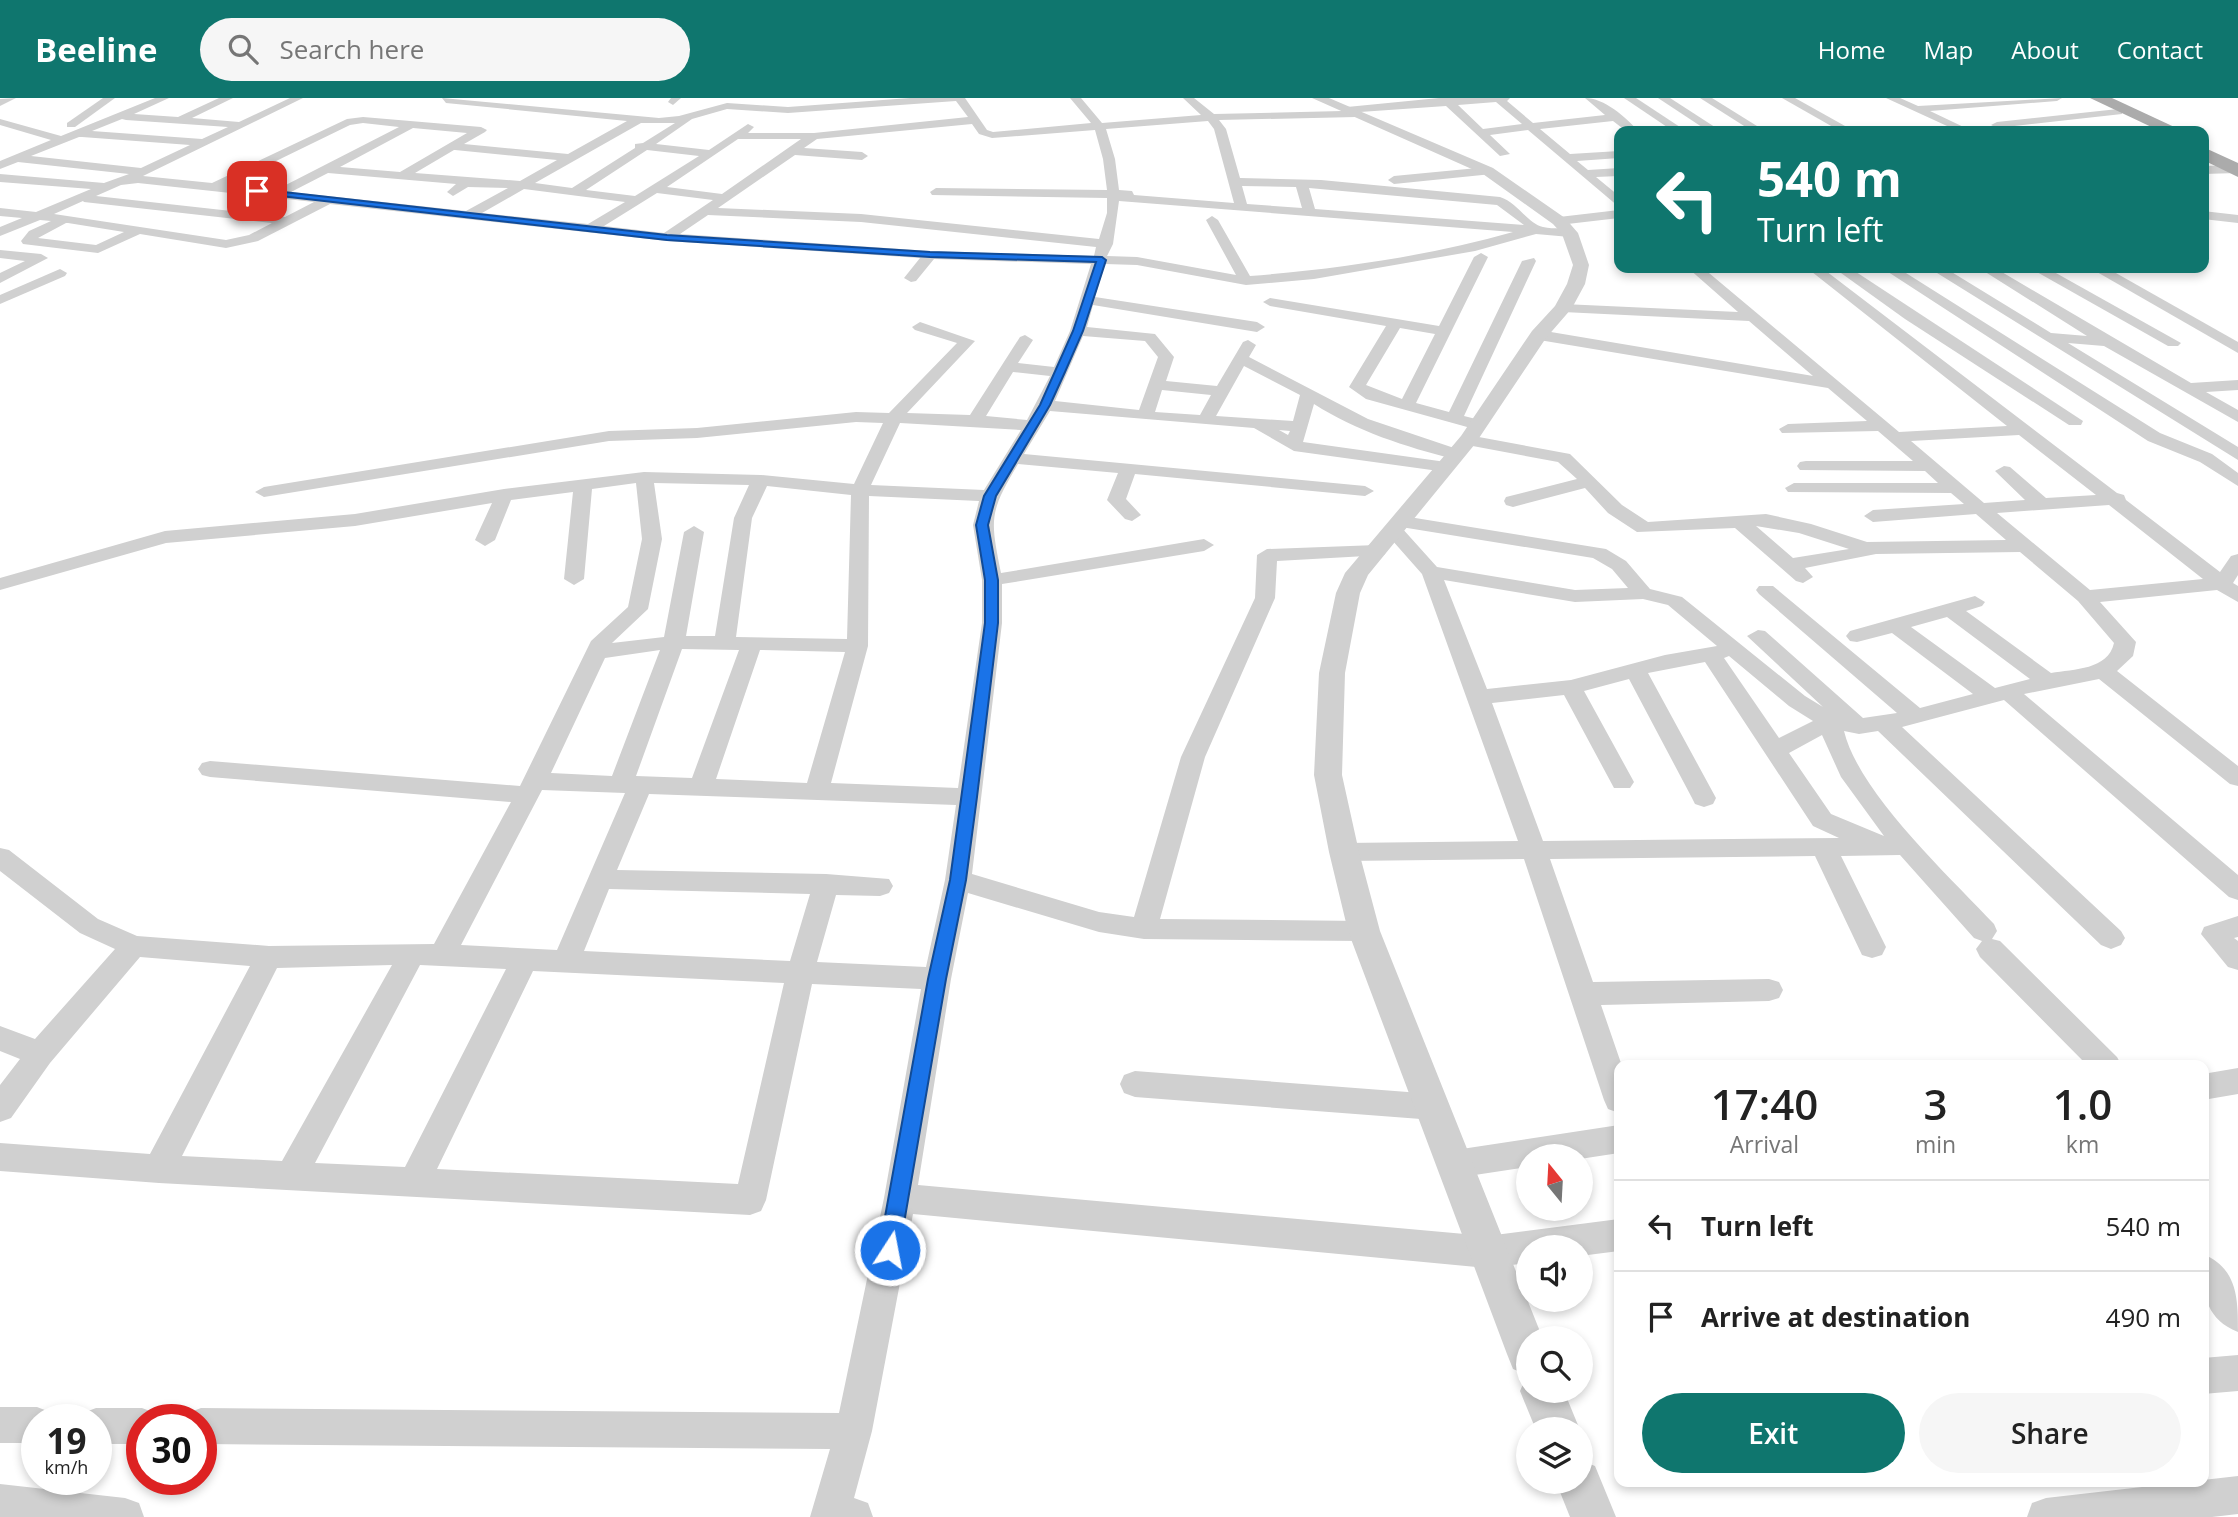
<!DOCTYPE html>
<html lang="en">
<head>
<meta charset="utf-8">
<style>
	body { margin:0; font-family:"Open Sans",sans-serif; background:#f6f6f6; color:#222; height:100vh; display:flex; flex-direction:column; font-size:26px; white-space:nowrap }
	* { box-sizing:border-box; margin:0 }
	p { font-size:23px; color:#767676 }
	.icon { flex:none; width:38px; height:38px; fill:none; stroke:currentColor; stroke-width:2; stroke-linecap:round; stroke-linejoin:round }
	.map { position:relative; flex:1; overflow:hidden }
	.side { position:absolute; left:1614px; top:962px; width:595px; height:427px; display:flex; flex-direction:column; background:#fff; border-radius:14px; box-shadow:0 4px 10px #0003 }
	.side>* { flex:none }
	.hud { position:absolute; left:1614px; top:28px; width:595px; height:147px; border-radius:14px; box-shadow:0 4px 10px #0003; background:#0f766e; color:#fff; overflow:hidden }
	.needle { width:46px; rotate:342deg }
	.fabs { position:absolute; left:1516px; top:1046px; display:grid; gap:14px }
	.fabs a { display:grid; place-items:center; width:77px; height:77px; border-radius:50%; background:#fff; box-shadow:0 4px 10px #0003; font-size:35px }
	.speed { position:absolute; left:21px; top:1306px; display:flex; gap:14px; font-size:35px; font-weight:700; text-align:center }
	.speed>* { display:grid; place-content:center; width:91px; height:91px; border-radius:50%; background:#fff; box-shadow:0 4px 10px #0003; line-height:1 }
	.speed small { font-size:18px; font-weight:400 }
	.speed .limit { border:10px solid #d22; background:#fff; color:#111 }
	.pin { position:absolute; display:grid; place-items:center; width:60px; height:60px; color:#fff; margin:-30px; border-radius:14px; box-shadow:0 4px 10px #0006 }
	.me { position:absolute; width:77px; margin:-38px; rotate:11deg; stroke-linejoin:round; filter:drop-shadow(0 0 5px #0008) }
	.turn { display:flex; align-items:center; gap:24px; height:147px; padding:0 28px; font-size:32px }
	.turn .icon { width:91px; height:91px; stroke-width:2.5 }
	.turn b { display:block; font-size:49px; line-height:60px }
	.eta { display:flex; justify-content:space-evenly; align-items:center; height:119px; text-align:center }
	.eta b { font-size:42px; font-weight:600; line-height:49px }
	.cta { display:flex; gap:14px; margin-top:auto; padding:14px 28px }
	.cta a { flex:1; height:80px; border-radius:42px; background:#0f766e; color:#fff; font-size:28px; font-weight:600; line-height:80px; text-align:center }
	.cta a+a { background:#f6f6f6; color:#222 }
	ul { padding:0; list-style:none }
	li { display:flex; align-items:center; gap:21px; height:91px; padding:0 28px; border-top:2px solid #e0e0e0 }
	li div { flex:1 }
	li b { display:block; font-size:26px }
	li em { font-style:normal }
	header { display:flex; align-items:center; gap:42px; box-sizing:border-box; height:98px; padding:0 35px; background:#0f766e; color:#fff }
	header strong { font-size:33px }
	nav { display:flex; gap:38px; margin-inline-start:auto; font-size:24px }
	.search { width:490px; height:63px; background:#f6f6f6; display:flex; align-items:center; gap:18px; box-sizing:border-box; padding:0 24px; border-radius:38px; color:#767676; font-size:26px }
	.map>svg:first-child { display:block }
</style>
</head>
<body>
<header>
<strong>Beeline</strong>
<div class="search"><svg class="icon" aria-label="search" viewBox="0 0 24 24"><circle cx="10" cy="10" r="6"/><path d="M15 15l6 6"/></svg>Search here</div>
<nav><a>Home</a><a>Map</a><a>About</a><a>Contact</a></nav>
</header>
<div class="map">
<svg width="2238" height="1419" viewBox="0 0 2238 1419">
	<rect width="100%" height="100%" fill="#fff"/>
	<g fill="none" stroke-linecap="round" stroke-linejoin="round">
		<!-- minor -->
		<g fill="#d0d0d0" fill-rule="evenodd">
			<path d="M 16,0 L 0,8 L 0,1 Z"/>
			<path d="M 103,0 L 115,0 L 75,29 L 67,29 L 67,25 Z"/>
			<path d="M 155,0 L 169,0 L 134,16 L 178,19 L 219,0 L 233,0 L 192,20 L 239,24 L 290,0 L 303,0 L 143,78 L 212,85 L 347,21 L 363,19 L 481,29 L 487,32 L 485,34 L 464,46 L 568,56 L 627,23 L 446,5 L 442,0 L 659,20 L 679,18 L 727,5 L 788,9 L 910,0 L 965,0 L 987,32 L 993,34 L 1091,25 L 1070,0 L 1081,0 L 1102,25 L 1201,17 L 1183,0 L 1194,0 L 1214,16 L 1342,13 L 1347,9 L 1439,0 L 1510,0 L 1507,3 L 1533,25 L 1605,17 L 1585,0 C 1604,0 1626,19 1638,33 L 1626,33 L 1613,23 L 1540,31 L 1570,56 L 1619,53 L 1619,60 L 1577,63 L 1588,72 L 1619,70 L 1619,78 L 1596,79 L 1619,98 L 1619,109 L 1528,32 L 1490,37 L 1510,56 L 1500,58 L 1446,8 L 1360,14 L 1356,19 L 1219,22 L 1226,31 L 1240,80 L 1321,82 L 1500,99 C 1517,104 1527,125 1543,129 C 1554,132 1567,128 1577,135 L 1570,139 L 1536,136 L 1475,153 L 1314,181 L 1246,187 L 1137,167 L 1105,166 L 1095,199 L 1257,224 L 1265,229 L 1257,234 L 1093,207 L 1087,229 L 1155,236 L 1174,259 L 1166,283 L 1217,288 L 1243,244 L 1248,242 L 1256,247 L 1249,259 L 1368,321 L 1460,352 L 1463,356 L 1454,361 C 1406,349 1356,333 1314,306 L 1303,344 L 1446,364 L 1455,369 L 1446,374 L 1294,353 L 1254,330 L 1050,313 L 1024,356 L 1365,388 L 1374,393 L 1365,398 L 1135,376 L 1126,401 L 1141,417 L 1132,423 L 1125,421 L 1107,402 L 1118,375 L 1018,366 C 989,415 990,420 1001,475 L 1204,441 L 1214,447 L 1204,453 L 1002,486 L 1002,525 L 972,776 L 1099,814 L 1134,819 L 1181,659 L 1255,500 L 1257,457 L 1267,451 L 1377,447 L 1384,449 L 1387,453 L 1384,457 L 1277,463 L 1275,500 L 1205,659 L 1160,821 L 1364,823 L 1374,826 L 1377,833 L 1374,840 L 1364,843 L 1144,841 L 1099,834 L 968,795 L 951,881 L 918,1087 L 1487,1138 L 1619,1121 L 1619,1153 L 1580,1158 L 1580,1150 L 1528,1150 L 1528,1165 L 1487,1170 L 913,1116 L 872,1333 L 854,1400 L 868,1405 L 873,1419 L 810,1419 L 830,1351 L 201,1346 L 201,1321 L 185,1321 L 188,1315 L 201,1310 L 839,1315 L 884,1100 L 921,891 L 812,886 L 766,1102 L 761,1113 L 750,1117 L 159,1085 L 0,1073 L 0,1045 L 150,1056 L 250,868 L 140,859 L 50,965 L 11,1020 L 0,1024 L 0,987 L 20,961 L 0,953 L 0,928 L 35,941 L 115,851 L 80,835 L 0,773 L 0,750 L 9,752 L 98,821 L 137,838 L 269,848 L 434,846 L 511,704 L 210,679 L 202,677 L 198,671 L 202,665 L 210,663 L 520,688 L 591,543 L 628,509 L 642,441 L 636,385 L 592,391 L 584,481 L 574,487 L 564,481 L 573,394 L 511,402 L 495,442 L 485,448 L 475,442 L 492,405 L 355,428 L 166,445 L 0,492 L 0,480 L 165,433 L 355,416 L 504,391 L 644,374 L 761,377 L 854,386 L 883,325 L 856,324 L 697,340 L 609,343 L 264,399 L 255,394 L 264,389 L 609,333 L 697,330 L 856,314 L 889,315 L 957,245 L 915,232 L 912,229 L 920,224 L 975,243 L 907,315 L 970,317 L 1020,239 L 1025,237 L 1033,242 L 1018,265 L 1054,269 L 1070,233 L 1091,166 L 934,161 L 916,183 L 911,184 L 904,180 L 920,160 L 667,143 L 330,106 L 258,143 L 226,150 L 140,136 L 98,155 L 23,146 L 21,143 L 29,133 L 51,123 L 40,122 L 0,138 L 0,129 L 22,120 L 0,118 L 0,110 L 36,114 L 91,91 L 0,84 L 0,76 L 104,85 L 129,76 L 18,64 L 0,71 L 0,63 L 51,42 L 0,27 L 0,21 L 61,38 ZM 956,3 L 968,19 L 814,35 L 748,35 L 754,29 L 748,26 L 709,52 L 656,46 L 692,21 L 727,11 L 788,15 ZM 1496,4 L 1522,26 L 1483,31 L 1458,7 ZM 122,21 L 126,22 L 228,29 L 202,41 L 92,33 ZM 1208,23 L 1214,31 L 1234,105 L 1134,97 L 1132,93 L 1119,92 L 1115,61 L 1106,31 ZM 363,25 L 399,29 L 276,92 L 227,87 L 350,27 ZM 641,25 L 675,25 L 643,45 L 635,46 L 635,50 L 572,90 L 535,85 ZM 972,26 L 979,36 L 992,40 L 1095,32 L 1103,61 L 1107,92 L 936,90 L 930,94 L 932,97 L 1107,100 L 1107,115 L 1099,141 L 861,116 L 718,110 L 795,57 L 862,62 L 868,58 L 862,54 L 804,50 L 817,41 ZM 413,30 L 467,35 L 400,74 L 340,69 ZM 79,39 L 82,39 L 190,47 L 141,70 L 31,58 ZM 738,41 L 801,41 L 722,96 L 667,89 ZM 454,52 L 455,52 L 557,62 L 520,83 L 415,75 ZM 647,52 L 699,58 L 635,98 L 586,92 ZM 328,75 L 456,86 L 447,94 L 453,98 L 468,89 L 508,90 L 466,113 L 291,94 ZM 138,85 L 314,104 L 285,119 L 96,98 L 121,87 ZM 1242,88 L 1296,89 L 1302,110 L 1247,106 ZM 1309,90 L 1497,107 L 1524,127 L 1315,111 ZM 524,91 L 625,104 L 588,126 L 482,115 ZM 657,95 L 713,102 L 664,135 L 604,128 ZM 83,103 L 84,104 L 272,125 L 249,137 L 226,142 L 54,116 ZM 1119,103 L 1513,134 C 1428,158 1338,171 1250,178 L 1218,122 L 1212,118 L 1206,122 L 1236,177 L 1137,159 L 1107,158 L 1113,146 ZM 708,117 L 861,124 L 1096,149 L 1094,158 L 930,153 L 680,136 ZM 66,125 L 68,125 L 124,134 L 96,147 L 38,140 ZM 1083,238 L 1145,243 L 1158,259 L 1139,312 L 1055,303 ZM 1244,268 L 1300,297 L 1293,323 L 1216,318 ZM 1013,274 L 1050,278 L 1027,322 L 986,318 ZM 1162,292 L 1211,297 L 1200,317 L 1155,314 ZM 900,325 L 1021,332 L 984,392 L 871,387 ZM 1279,332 L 1290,333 L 1288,337 ZM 654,385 L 749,387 L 734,420 L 715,538 L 686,538 L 704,434 L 694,428 L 684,434 L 664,539 L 612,545 L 648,511 L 662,441 ZM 767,388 L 851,397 L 847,541 L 736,539 L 752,420 ZM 869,398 L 979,403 L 973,427 L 982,482 L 982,525 L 958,690 L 831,685 L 868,548 ZM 682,551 L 739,552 L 692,680 L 636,678 ZM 660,552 L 612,678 L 551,675 L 605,560 ZM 760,552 L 845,554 L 807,685 L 716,681 ZM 542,692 L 625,695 L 557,852 L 461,847 ZM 649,696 L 956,707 L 945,782 L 926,869 L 817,864 L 836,797 L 880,798 L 889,795 L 893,788 L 889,781 L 826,776 L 617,772 ZM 609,791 L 810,796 L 790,863 L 584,853 ZM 392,867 L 282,1063 L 182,1058 L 277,870 ZM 420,867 L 506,871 L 405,1069 L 315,1065 ZM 533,873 L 784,885 L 738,1086 L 437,1071 Z"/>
			<path d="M 671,0 L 681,0 L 673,7 L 668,4 Z"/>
			<path d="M 1624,0 L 1636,0 L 1686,33 L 1673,33 Z"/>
			<path d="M 1658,0 L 1670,0 L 1721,33 L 1708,33 Z"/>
			<path d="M 1700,0 L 1712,0 L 1765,33 L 1752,33 Z"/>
			<path d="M 1782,0 L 1795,0 L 1854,33 L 1840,33 Z"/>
			<path d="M 1886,0 L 1900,0 L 1918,8 L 2062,0 L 2057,3 L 1930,13 L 1972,33 L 1958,33 Z"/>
			<path d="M 2118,11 L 2122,12 L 2122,16 L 1997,30 L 1991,27 L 1997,24 Z"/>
			<path d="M 2238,67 L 2238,75 L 2203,76 L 2203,68 Z"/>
			<path d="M 1488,69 L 1492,70 L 1492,76 L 1394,86 L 1388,82 L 1394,78 Z"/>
			<path d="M 1619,112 L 1619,120 L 1559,127 L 1553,123 L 1559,119 Z"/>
			<path d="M 2203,113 L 2238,117 L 2238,125 L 2203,121 Z"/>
			<path d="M 0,152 L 41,156 L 48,160 L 0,185 L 0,175 L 25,163 L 0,160 Z"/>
			<path d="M 1481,155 L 1488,159 L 1416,305 L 1449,314 L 1522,163 L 1534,160 L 1536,163 L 1464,318 L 1484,323 L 1486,327 L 1478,332 L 1366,301 L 1349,289 L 1386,228 L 1270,208 L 1263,204 L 1270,200 L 1439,228 L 1474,159 ZM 1400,230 L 1435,236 L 1402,301 L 1366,287 Z"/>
			<path d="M 1688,170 L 1703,170 L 1899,334 L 2007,328 L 1807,170 L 1822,170 L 2117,395 L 2124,397 L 2126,402 L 2220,474 L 2231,458 L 2238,456 L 2238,477 L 2233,485 L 2238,488 L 2238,504 L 2217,492 L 2100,504 L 2136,544 L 2133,558 L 2117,573 L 2238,668 L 2238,688 L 2230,686 L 2099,581 L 2024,596 L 2238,777 L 2238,802 L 2229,799 L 2004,602 L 1902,629 L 2121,833 L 2125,840 L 2121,847 L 2111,851 L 2101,847 L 1878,633 L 1859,636 L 1844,633 C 1859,695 1949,778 1994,826 L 1997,833 L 1992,841 L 2000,843 L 2117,959 L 2122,968 L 2088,968 L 1980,859 L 1976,851 L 1982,843 L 1974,840 L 1900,757 L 1841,758 L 1886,849 L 1882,857 L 1872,860 L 1862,857 L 1815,758 L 1550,761 L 1593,884 L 1769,881 L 1779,884 L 1783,892 L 1779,900 L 1769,903 L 1601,907 L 1622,968 L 1619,968 L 1619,1015 L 1608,1011 L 1604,1002 L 1524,761 L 1344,763 L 1335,761 L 1331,754 L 1335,747 L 1344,745 L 1518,743 L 1422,476 L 1384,433 L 1387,429 L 1396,428 L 1394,424 L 1396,420 L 1403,418 L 1606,451 L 1626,463 L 1650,491 L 1682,499 L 1805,598 L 1823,609 L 1747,538 L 1758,532 L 1765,533 L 1863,620 L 1897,615 L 1759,496 L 1756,492 L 1759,488 L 1773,488 L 1920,610 L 1973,596 L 1892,535 L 1857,544 L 1850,543 L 1846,538 L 1850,533 L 1975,498 L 1985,504 L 1982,508 L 1966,513 L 2051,575 C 2074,571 2108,572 2114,545 L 2078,503 L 2020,454 L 1876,456 L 1805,470 L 1813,479 L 1803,485 L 1796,483 L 1735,430 L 1637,434 L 1608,415 L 1585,390 L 1513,409 L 1506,407 L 1504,403 L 1506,399 L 1577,381 L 1558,364 L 1462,346 L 1459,342 L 1462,338 L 1468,337 L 1570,356 L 1622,407 L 1648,424 L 1766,416 L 1811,426 L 1867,444 L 2006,442 L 1976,416 L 1873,424 L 1864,418 L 1873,412 L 1964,406 L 1951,395 L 1788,394 L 1785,390 L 1794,385 L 1938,385 L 1925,373 L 1800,372 L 1797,368 L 1800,364 L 1806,363 L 1913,363 L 1878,333 L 1782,335 L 1779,331 L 1788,326 L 1867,323 L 1828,290 L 1539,242 L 1531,237 L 1539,232 L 1813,278 L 1749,223 L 1563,214 L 1556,210 L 1563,206 L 1738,214 ZM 2019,337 L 2096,397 L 2046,400 L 2010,369 L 2004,368 L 1995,373 L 2025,402 L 1984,405 L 1911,343 ZM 2109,407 L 2203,481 L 2090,492 L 1997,415 ZM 1756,428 L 1799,435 L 1849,451 L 1793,460 ZM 1401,429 L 1593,460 L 1612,471 L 1628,490 L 1575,492 L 1437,469 ZM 1444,482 L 1575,504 L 1643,501 L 1668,507 L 1717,548 L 1665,557 L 1571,582 L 1487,591 ZM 1947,519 L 2030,581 L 1995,590 L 1911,529 ZM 1729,558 L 1789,608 L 1813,623 L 1779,640 L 1724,560 ZM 1705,564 L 1813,728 L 1839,740 L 1543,743 L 1492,605 L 1564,597 L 1614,690 L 1630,690 L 1634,684 L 1584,593 L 1629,581 L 1692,700 L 1695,706 L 1704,709 L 1713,706 L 1716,700 L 1648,575 ZM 1822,637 L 1841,679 L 1884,738 L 1831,716 L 1789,655 Z"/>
			<path d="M 1834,170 L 1850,170 L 2083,323 L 2081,327 L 2069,327 L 1905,221 Z"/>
			<path d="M 1882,170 L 1898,170 L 2160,335 L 2212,356 L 2238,375 L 2238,388 L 2200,364 L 2148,343 Z"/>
			<path d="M 1929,170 L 1945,170 L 2051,235 L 2087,238 L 1979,170 L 1995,170 L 2191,285 L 2238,282 L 2238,292 L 2206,294 L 2238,312 L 2238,324 L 2104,248 L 2068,245 L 2238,349 L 2238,362 Z"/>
			<path d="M 2030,170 L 2047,170 L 2181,245 L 2178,248 L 2168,248 Z"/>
			<path d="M 2090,170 L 2107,170 L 2238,244 L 2238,255 Z"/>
			<path d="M 60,171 L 67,175 L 65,178 L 0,206 L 0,197 Z"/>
			<path d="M 2238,818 L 2238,839 L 2234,840 L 2238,843 L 2238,872 L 2228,869 L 2201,836 L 2204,829 Z"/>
			<path d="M 2238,970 L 2238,996 L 2203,1002 L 2203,976 Z"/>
			<path d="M 1135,973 L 1434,996 L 1445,1000 L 1449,1009 L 1445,1018 L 1434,1022 L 1135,999 L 1124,995 L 1120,986 L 1124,977 Z"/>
			<path d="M 1619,1027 L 1619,1055 L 1580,1061 L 1528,1059 L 1528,1069 L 1455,1080 L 1444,1076 L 1439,1066 L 1444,1056 L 1455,1052 Z"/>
			<path d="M 2203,1156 C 2238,1171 2238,1201 2238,1234 C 2201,1219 2203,1189 2203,1156 Z"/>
			<path d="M 2238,1257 L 2238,1293 L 2203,1296 L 2203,1260 Z"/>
			<path d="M 0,1309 L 37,1309 L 50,1314 L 53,1321 L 37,1321 L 37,1345 L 0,1345 Z"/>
			<path d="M 96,1310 L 142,1310 L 155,1315 L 158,1321 L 142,1321 L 142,1346 L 96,1346 L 96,1321 L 80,1321 L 83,1315 Z"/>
			<path d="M 2238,1378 L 2238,1416 L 2212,1419 L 2027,1419 L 2032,1405 L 2046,1400 Z"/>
			<path d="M 0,1386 L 125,1400 L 139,1405 L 144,1419 L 0,1419 Z"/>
		</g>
		<!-- tertiary -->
		<g fill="#d0d0d0" fill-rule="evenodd">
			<path d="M 1312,0 L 1329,0 L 1493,70 L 1565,120 L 1578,135 L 1589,167 L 1585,186 L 1572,210 L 1546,240 L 1475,346 L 1368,477 L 1360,495 L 1345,575 L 1342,677 L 1359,754 L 1380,833 L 1543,1241 L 1528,1241 L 1528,1293 L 1564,1293 L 1580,1332 L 1536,1332 L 1520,1293 L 1527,1277 L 1513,1271 L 1507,1256 L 1348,833 L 1329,754 L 1314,677 L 1319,575 L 1336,495 L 1345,475 L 1461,338 L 1532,233 L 1555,208 L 1567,186 L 1573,167 L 1562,136 L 1553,126 L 1483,76 Z"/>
			<path d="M 1580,1362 L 1595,1368 L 1616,1419 L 1570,1419 L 1556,1384 L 1580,1384 Z"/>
		</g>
		<!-- primary -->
		<g fill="#ababab" fill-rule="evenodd">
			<path d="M 2090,0 L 2112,0 L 2183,33 L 2160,33 Z"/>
			<path d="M 2203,49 L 2238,65 L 2238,79 L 2203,62 Z"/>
		</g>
	</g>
	<!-- route -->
	<path fill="#1a73e8" stroke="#114b97" stroke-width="2" d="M 257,91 L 667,137 L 930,154 L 1102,159 L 1106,162 L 1083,233 L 1065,274 L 1050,307 L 996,398 L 988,427 L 998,482 L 998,525 L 977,699 L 966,782 L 946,881 L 898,1160 L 890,1163 L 882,1160 L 879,1152 L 928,881 L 950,782 L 985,525 L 985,482 L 976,427 L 984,398 L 1040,307 L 1073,233 L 1096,164 L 930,159 L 667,142 L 254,95 Z"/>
</svg>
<div class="fabs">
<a><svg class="needle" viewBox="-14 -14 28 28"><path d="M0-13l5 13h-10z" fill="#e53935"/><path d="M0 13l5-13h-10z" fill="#767676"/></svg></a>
<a><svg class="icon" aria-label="sound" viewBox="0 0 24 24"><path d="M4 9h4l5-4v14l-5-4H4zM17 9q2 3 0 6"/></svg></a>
<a><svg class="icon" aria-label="search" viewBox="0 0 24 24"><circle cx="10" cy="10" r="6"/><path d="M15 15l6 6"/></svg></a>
<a><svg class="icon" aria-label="layers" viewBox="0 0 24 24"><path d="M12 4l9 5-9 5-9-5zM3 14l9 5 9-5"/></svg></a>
</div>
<div class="speed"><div>19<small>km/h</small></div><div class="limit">30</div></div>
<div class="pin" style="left:257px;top:93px;background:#d93025"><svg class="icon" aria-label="arrive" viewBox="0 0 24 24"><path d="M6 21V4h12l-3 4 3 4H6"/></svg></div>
<svg class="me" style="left:890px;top:1152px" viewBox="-20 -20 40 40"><circle r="17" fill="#1a73e8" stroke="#fff" stroke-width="3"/><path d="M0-11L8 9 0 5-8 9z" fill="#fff"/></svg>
<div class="hud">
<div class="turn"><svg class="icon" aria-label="left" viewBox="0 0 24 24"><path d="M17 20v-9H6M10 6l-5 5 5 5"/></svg><div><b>540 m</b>Turn left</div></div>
</div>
<section class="side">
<div class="eta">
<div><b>17:40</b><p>Arrival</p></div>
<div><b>3</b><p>min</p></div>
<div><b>1.0</b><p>km</p></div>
</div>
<ul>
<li><svg class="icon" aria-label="left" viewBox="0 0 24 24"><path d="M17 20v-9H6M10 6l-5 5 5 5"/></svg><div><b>Turn left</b></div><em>540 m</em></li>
<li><svg class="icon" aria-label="arrive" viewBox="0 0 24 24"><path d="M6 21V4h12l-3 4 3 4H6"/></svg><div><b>Arrive at destination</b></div><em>490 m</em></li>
</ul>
<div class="cta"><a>Exit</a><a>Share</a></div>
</section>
</div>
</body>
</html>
